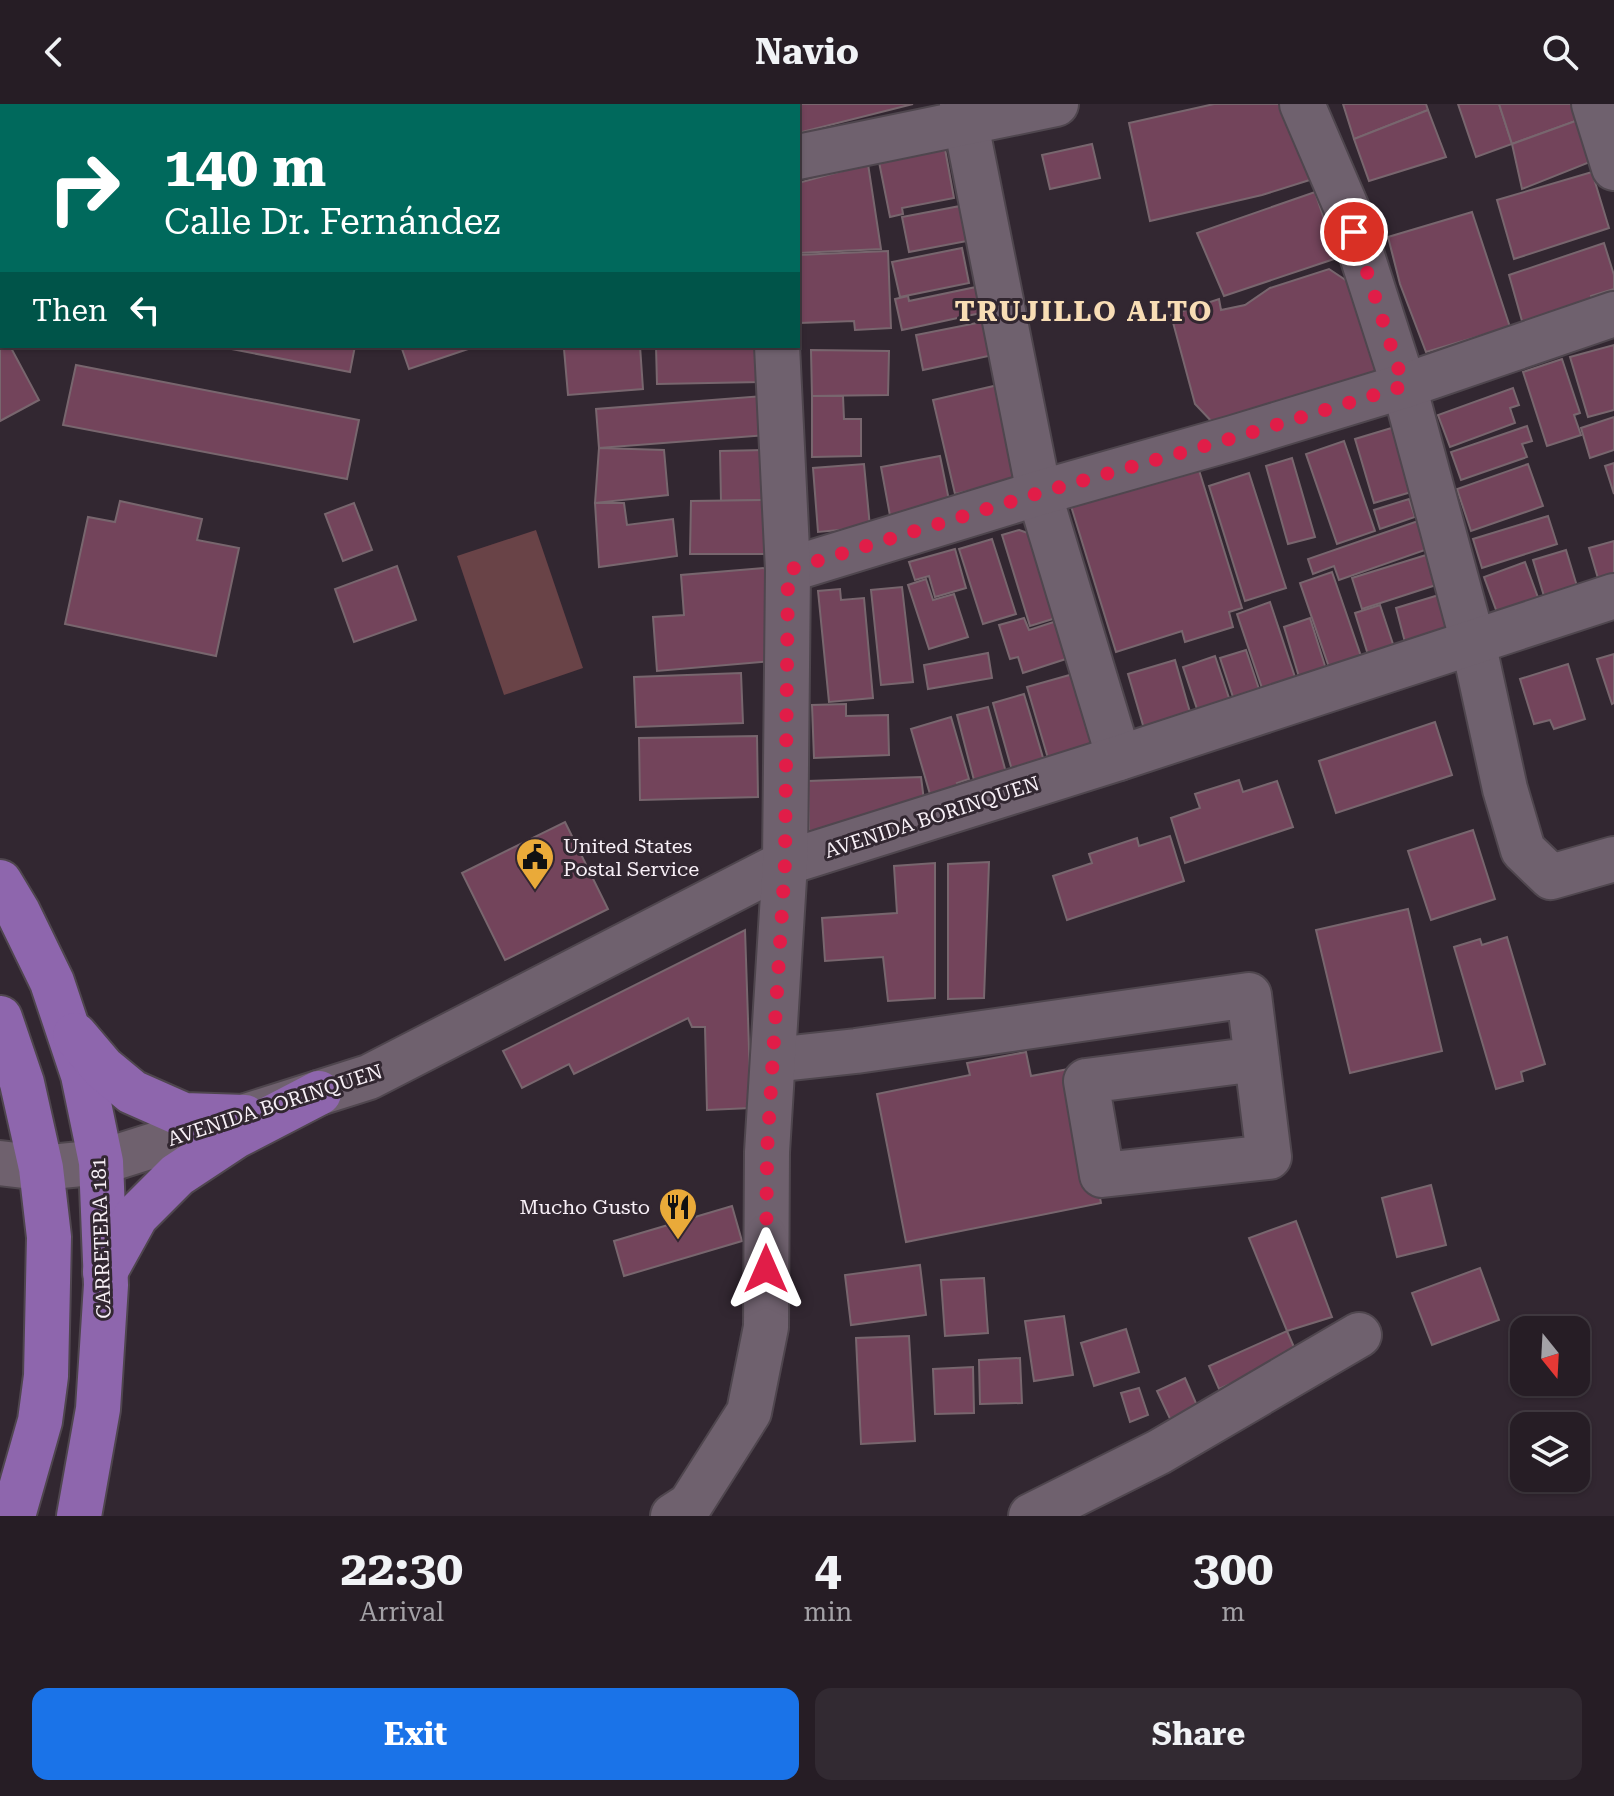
<!DOCTYPE html>
<html lang="en">
<head>
<meta charset="utf-8">
<style>
	body { margin:0; font-family:"Roboto Serif",serif; background:#322a32; color:#f1f3f6; height:100vh; display:flex; flex-direction:column; font-size:30px; white-space:nowrap }
	* { box-sizing:border-box; margin:0 }
	p { font-size:26px; color:#a4a2a7 }
	.icon { flex:none; width:44px; height:44px; fill:none; stroke:currentColor; stroke-width:2; stroke-linecap:round; stroke-linejoin:round }
	.map { position:relative; height:1412px; overflow:hidden }
	.panel { display:flex; flex-direction:column; background:#261d25; flex:1 }
	.panel>* { flex:none }
	.top-card { position:absolute; left:0px; top:0px; width:800px; height:244px; box-shadow:0 2px 6px #0004,0 0 0 2px #423b42; background:#00695c; color:#fff; overflow:hidden }
	.needle { width:52px; rotate:162deg }
	.controls { position:absolute; left:1510px; top:1212px; display:grid; gap:16px }
	.controls a { display:grid; place-items:center; width:80px; height:80px; border-radius:16px; background:#261d25; box-shadow:0 2px 6px #0004,0 0 0 2px #423b42; font-size:40px }
	.pin { position:absolute; display:grid; place-items:center; width:68px; height:68px; color:#fff; margin:-34px; border:4px solid #fff; border-radius:50%; box-shadow:0 2px 8px #0007 }
	.me { position:absolute; width:88px; margin:-44px; rotate:0deg; stroke-linejoin:round; filter:drop-shadow(0 0 6px #0008) }
	.turn { display:flex; align-items:center; gap:28px; height:168px; padding:0 32px; font-size:36px }
	.turn .icon { width:104px; height:104px; stroke-width:2.5 }
	.turn b { display:block; font-size:56px; line-height:68px }
	.then { display:flex; align-items:center; height:76px; padding:0 32px; background:#0003; gap:16px; font-size:30px }
	.eta { display:flex; justify-content:space-evenly; align-items:center; height:136px; text-align:center }
	.eta b { font-size:48px; font-weight:700; line-height:56px }
	.cta { display:flex; gap:16px; margin-top:auto; padding:16px 32px }
	.cta a { flex:1; height:92px; border-radius:16px; background:#1a73e8; color:#fff; font-size:32px; font-weight:700; line-height:92px; text-align:center }
	.cta a+a { background:#322a32; color:#f1f3f6 }
	header { display:flex; justify-content:space-between; align-items:center; height:104px; padding:0 32px; background:#261d25; font-size:36px; font-weight:700 }
	.map>svg:first-child { display:block }
</style>
</head>
<body>
<header><svg class="icon" aria-label="back" viewBox="0 0 24 24"><path d="M15 5l-7 7 7 7"/></svg>Navio<svg class="icon" aria-label="search" viewBox="0 0 24 24"><circle cx="10" cy="10" r="6"/><path d="M15 15l6 6"/></svg></header>
<div class="map">
<svg width="1614" height="1412" viewBox="0 0 1614 1412">
	<rect width="100%" height="100%" fill="#322731"/>
	<!-- green -->
	<path fill="#694347" d="M 536,426 L 583,564 L 504,591 L 457,452 Z"/>
	<!-- building -->
	<g fill="#73445b" stroke="#78666e" stroke-width="2">
		<path d="M 784,0 L 913,0 L 798,29 L 798,2 L 784,2 Z"/>
		<path d="M 1214,0 L 1290,0 L 1316,74 L 1262,91 L 1150,117 L 1129,19 Z"/>
		<path d="M 1343,0 L 1426,0 L 1428,6 L 1354,35 Z"/>
		<path d="M 1458,0 L 1499,0 L 1512,40 L 1476,53 Z"/>
		<path d="M 1499,0 L 1576,0 L 1581,15 L 1512,40 Z"/>
		<path d="M 1428,6 L 1446,53 L 1369,77 L 1354,35 Z"/>
		<path d="M 1581,15 L 1595,56 L 1522,85 L 1512,40 Z"/>
		<path d="M 1092,40 L 1100,74 L 1050,85 L 1042,51 Z"/>
		<path d="M 945,45 L 954,94 L 902,104 L 903,110 L 890,113 L 879,58 Z"/>
		<path d="M 868,60 L 881,145 L 798,149 L 798,79 Z"/>
		<path d="M 1592,68 L 1609,124 L 1514,155 L 1497,96 Z"/>
		<path d="M 1315,88 L 1337,154 L 1224,192 L 1197,129 Z"/>
		<path d="M 960,102 L 967,137 L 909,148 L 902,113 Z"/>
		<path d="M 1472,108 L 1510,223 L 1426,248 L 1400,180 L 1388,133 Z"/>
		<path d="M 1604,139 L 1614,171 L 1614,185 L 1591,192 L 1593,205 L 1524,224 L 1509,171 Z"/>
		<path d="M 962,144 L 969,179 L 900,193 L 892,158 Z"/>
		<path d="M 888,147 L 891,224 L 855,226 L 854,217 L 799,219 L 798,222 L 798,151 Z"/>
		<path d="M 1329,165 L 1359,185 L 1387,270 L 1216,322 L 1195,300 L 1171,211 L 1219,195 L 1221,206 L 1245,201 L 1270,184 Z"/>
		<path d="M 976,183 L 981,209 L 902,226 L 895,195 L 908,192 L 909,197 Z"/>
		<path d="M 987,217 L 993,251 L 923,266 L 916,231 Z"/>
		<path d="M 0,223 L 2,227 L 2,242 L 10,242 L 39,296 L 0,317 Z"/>
		<path d="M 1614,241 L 1614,306 L 1588,313 L 1570,253 Z"/>
		<path d="M 216,242 L 355,242 L 350,268 Z"/>
		<path d="M 401,242 L 477,242 L 409,265 Z"/>
		<path d="M 613,242 L 640,242 L 643,285 L 568,291 L 564,245 Z"/>
		<path d="M 656,242 L 761,242 L 761,278 L 657,280 Z"/>
		<path d="M 811,246 L 889,247 L 888,291 L 812,292 Z"/>
		<path d="M 1562,255 L 1580,309 L 1574,311 L 1581,331 L 1547,342 L 1523,268 Z"/>
		<path d="M 76,261 L 359,316 L 347,375 L 63,321 Z"/>
		<path d="M 1011,278 L 1032,372 L 955,390 L 933,296 Z"/>
		<path d="M 1513,284 L 1519,301 L 1510,304 L 1515,319 L 1450,343 L 1438,311 Z"/>
		<path d="M 763,292 L 766,331 L 599,344 L 596,305 Z"/>
		<path d="M 812,292 L 843,292 L 844,315 L 861,315 L 861,352 L 812,353 Z"/>
		<path d="M 1614,313 L 1614,346 L 1590,354 L 1581,324 Z"/>
		<path d="M 1398,322 L 1418,386 L 1374,399 L 1355,335 Z"/>
		<path d="M 1527,322 L 1532,337 L 1522,340 L 1527,353 L 1461,376 L 1451,348 Z"/>
		<path d="M 1344,337 L 1375,427 L 1337,440 L 1306,350 Z"/>
		<path d="M 599,344 L 664,346 L 668,391 L 595,399 Z"/>
		<path d="M 769,346 L 769,396 L 721,397 L 720,347 Z"/>
		<path d="M 940,352 L 951,406 L 891,417 L 881,363 Z"/>
		<path d="M 1292,354 L 1315,433 L 1288,440 L 1266,362 Z"/>
		<path d="M 1614,359 L 1614,390 L 1605,362 Z"/>
		<path d="M 864,360 L 870,423 L 818,428 L 813,364 Z"/>
		<path d="M 1528,360 L 1543,402 L 1471,427 L 1457,385 Z"/>
		<path d="M 1198,363 L 1242,504 L 1229,508 L 1233,523 L 1185,538 L 1182,527 L 1116,548 L 1071,402 Z"/>
		<path d="M 1249,369 L 1286,484 L 1245,497 L 1209,382 Z"/>
		<path d="M 1409,395 L 1415,413 L 1380,425 L 1374,406 Z"/>
		<path d="M 769,396 L 770,450 L 690,450 L 691,397 Z"/>
		<path d="M 120,397 L 202,415 L 197,436 L 239,444 L 216,552 L 65,520 L 88,413 L 115,418 Z"/>
		<path d="M 354,399 L 372,446 L 343,457 L 325,410 Z"/>
		<path d="M 595,399 L 624,399 L 627,421 L 673,415 L 677,452 L 599,463 Z"/>
		<path d="M 1548,412 L 1557,440 L 1482,464 L 1473,435 Z"/>
		<path d="M 1418,417 L 1428,445 L 1339,476 L 1334,462 L 1313,470 L 1308,455 Z"/>
		<path d="M 1019,426 L 1043,434 L 1069,510 L 1030,522 L 1002,431 Z"/>
		<path d="M 992,435 L 1016,510 L 983,520 L 959,445 Z"/>
		<path d="M 1614,437 L 1614,477 L 1600,481 L 1589,444 Z"/>
		<path d="M 955,445 L 966,484 L 935,493 L 929,472 L 915,476 L 909,458 Z"/>
		<path d="M 1566,446 L 1580,492 L 1547,502 L 1533,456 Z"/>
		<path d="M 1426,451 L 1436,481 L 1362,505 L 1352,474 Z"/>
		<path d="M 1525,458 L 1540,499 L 1499,514 L 1484,473 Z"/>
		<path d="M 397,462 L 416,516 L 354,538 L 335,485 Z"/>
		<path d="M 765,464 L 773,557 L 657,567 L 653,513 L 684,511 L 681,471 Z"/>
		<path d="M 1332,468 L 1363,558 L 1331,569 L 1300,479 Z"/>
		<path d="M 926,475 L 933,496 L 954,490 L 968,533 L 929,545 L 908,481 Z"/>
		<path d="M 902,483 L 913,578 L 881,581 L 871,486 Z"/>
		<path d="M 840,485 L 841,496 L 864,494 L 873,594 L 829,598 L 818,487 Z"/>
		<path d="M 1442,490 L 1453,529 L 1406,542 L 1396,504 Z"/>
		<path d="M 1270,498 L 1298,582 L 1265,593 L 1237,510 Z"/>
		<path d="M 1380,501 L 1395,546 L 1369,554 L 1355,509 Z"/>
		<path d="M 1024,514 L 1029,526 L 1066,514 L 1078,551 L 1023,569 L 1018,553 L 1010,555 L 999,521 Z"/>
		<path d="M 1310,514 L 1326,565 L 1299,573 L 1284,523 Z"/>
		<path d="M 1246,546 L 1262,594 L 1236,602 L 1220,554 Z"/>
		<path d="M 988,549 L 992,574 L 928,585 L 924,561 Z"/>
		<path d="M 1614,550 L 1614,599 L 1612,600 L 1597,555 Z"/>
		<path d="M 1215,552 L 1232,603 L 1200,614 L 1183,563 Z"/>
		<path d="M 1175,556 L 1192,615 L 1145,628 L 1128,570 Z"/>
		<path d="M 1568,560 L 1585,615 L 1554,625 L 1550,616 L 1534,620 L 1520,575 Z"/>
		<path d="M 1080,568 L 1094,648 L 1050,661 L 1027,583 Z"/>
		<path d="M 741,569 L 743,619 L 636,623 L 634,573 Z"/>
		<path d="M 1024,590 L 1047,667 L 1015,677 L 993,599 Z"/>
		<path d="M 846,600 L 846,612 L 888,611 L 889,651 L 814,654 L 812,601 Z"/>
		<path d="M 988,603 L 1007,672 L 975,680 L 957,611 Z"/>
		<path d="M 951,613 L 969,675 L 957,679 L 961,688 L 932,697 L 911,625 Z"/>
		<path d="M 1435,618 L 1452,671 L 1336,709 L 1319,657 Z"/>
		<path d="M 757,632 L 758,693 L 640,696 L 639,634 Z"/>
		<path d="M 921,673 L 925,704 L 889,718 L 809,727 L 808,677 Z"/>
		<path d="M 1239,676 L 1243,688 L 1277,677 L 1293,723 L 1185,759 L 1171,714 L 1200,704 L 1195,690 Z"/>
		<path d="M 565,718 L 608,805 L 505,856 L 462,769 Z"/>
		<path d="M 1473,726 L 1495,795 L 1431,816 L 1408,747 Z"/>
		<path d="M 1170,732 L 1184,777 L 1067,816 L 1053,772 L 1092,759 L 1089,750 L 1137,734 L 1139,742 Z"/>
		<path d="M 989,758 L 984,894 L 948,895 L 948,760 Z"/>
		<path d="M 935,759 L 935,894 L 888,897 L 883,853 L 825,857 L 822,814 L 897,809 L 894,762 Z"/>
		<path d="M 1408,805 L 1442,947 L 1350,969 L 1316,826 Z"/>
		<path d="M 745,826 L 751,1004 L 707,1006 L 705,923 L 692,923 L 688,914 L 574,970 L 569,960 L 522,984 L 503,947 Z"/>
		<path d="M 1507,833 L 1545,960 L 1521,968 L 1523,977 L 1496,985 L 1454,843 L 1480,835 L 1482,841 Z"/>
		<path d="M 1026,948 L 1031,972 L 1074,964 L 1101,1099 L 906,1138 L 877,990 L 970,971 L 967,959 Z"/>
		<path d="M 1431,1081 L 1446,1141 L 1397,1153 L 1382,1094 Z"/>
		<path d="M 732,1102 L 742,1137 L 624,1172 L 614,1137 Z"/>
		<path d="M 1296,1117 L 1332,1213 L 1287,1227 L 1249,1134 Z"/>
		<path d="M 920,1161 L 926,1211 L 851,1221 L 845,1171 Z"/>
		<path d="M 1480,1164 L 1499,1216 L 1432,1241 L 1412,1189 Z"/>
		<path d="M 984,1174 L 988,1229 L 945,1232 L 941,1176 Z"/>
		<path d="M 1064,1212 L 1073,1271 L 1034,1277 L 1025,1217 Z"/>
		<path d="M 1126,1225 L 1139,1268 L 1094,1282 L 1081,1239 Z"/>
		<path d="M 1287,1227 L 1297,1250 L 1219,1285 L 1209,1262 Z"/>
		<path d="M 909,1232 L 915,1337 L 861,1340 L 856,1234 Z"/>
		<path d="M 1020,1254 L 1022,1299 L 980,1300 L 979,1256 Z"/>
		<path d="M 973,1263 L 974,1309 L 935,1310 L 933,1265 Z"/>
		<path d="M 1185,1274 L 1199,1306 L 1172,1319 L 1157,1287 Z"/>
		<path d="M 1139,1284 L 1148,1311 L 1130,1318 L 1121,1289 Z"/>
	</g>
	<g fill="none" stroke-linecap="round" stroke-linejoin="round">
		<defs>
			<g id="minor">
				<path d="M 764,0 L 764,2"/>
				<path d="M 962,0 L 1039,389 L 1119,654"/>
				<path d="M 1302,0 L 1347,105 L 1404,282 L 1473,538 L 1505,685 L 1523,746 L 1551,773 L 1614,755"/>
				<path d="M 1594,0 L 1614,64"/>
				<path d="M 798,53 L 1056,0"/>
				<path d="M 1,96 L 2,96"/>
				<path d="M 788,466 L 1039,389 L 1233,334 L 1404,282 L 1614,210"/>
				<path d="M 773,956 L 856,947 L 1249,891 L 1269,1053 L 1102,1071 L 1086,977 L 1257,955"/>
				<path d="M 0,1059 L 41,1064 L 101,1058 L 369,973 L 785,759 L 1119,654 L 1614,492"/>
				<path d="M 673,1412 L 690,1401 L 749,1308 L 766,1223 L 767,1048 L 785,759 L 788,466 L 777,242"/>
				<path d="M 1031,1412 L 1159,1348 L 1359,1231"/>
			</g>
			<g id="major">
				<path d="M 0,778 L 18,808 L 52,878 L 83,971 L 101,1058 L 106,1181 L 98,1305 L 79,1412"/>
				<path d="M 0,914 L 22,979 L 41,1064 L 49,1133 L 46,1272 L 40,1317 L 13,1412"/>
				<path d="M 75,931 L 103,964 L 132,988 L 184,1011 L 245,1013"/>
				<path d="M 105,1168 L 136,1112 L 177,1071 L 236,1032 L 319,989"/>
			</g>
		</defs>
		<!-- minor casing -->
		<use href="#minor" stroke="#4f464e" stroke-width="48"/>
		<!-- major casing -->
		<use href="#major" stroke="#4f464e" stroke-width="48"/>
		<!-- minor -->
		<use href="#minor" stroke="#6f616e" stroke-width="44"/>
		<!-- major -->
		<use href="#major" stroke="#8e66ad" stroke-width="44"/>
	</g>
	<g fill="none" stroke-linecap="round" stroke-linejoin="round">
		<!-- route -->
		<path stroke="#e11d48" stroke-width="14" stroke-dasharray="0 25.2" d="M 766,1165 L 767,1048 L 785,759 L 788,466 L 1039,389 L 1233,334 L 1404,282 L 1354,128"/>
	</g>
	<!-- icons -->
	<defs>
		<symbol id="civic-pin" viewBox="-11 -11 22 30"><path d="M0 17L-7.5 6A9.5 9.5 0 1 1 7.5 6Z" fill="#eaaa39" stroke="#322731"/><path d="M-.6-6.5H3V-4.5H.6V-3L4-1V1h2V6H-6V1h2V-1L-.6-3ZM-1.2 2.5V6h2.4V2.5Z" fill="#111"/></symbol>
		<symbol id="restaurant-pin" viewBox="-11 -11 22 30"><path d="M0 17L-7.5 6A9.5 9.5 0 1 1 7.5 6Z" fill="#eaaa39" stroke="#322731"/><path d="M-5-6h1v4h1v-4h1v4h1v-4h1v5L-1.5 .5V6h-2V.5L-5-1ZM5-6V6H3V1.5H1.5Q1.5-4 5-6Z" fill="#111"/></symbol>
	</defs>
	<g fill-rule="evenodd">
		<use href="#civic-pin" x="513" y="731" width="44" height="60"/>
		<use href="#restaurant-pin" x="656" y="1081" width="44" height="60"/>
	</g>
	<g text-anchor="middle" stroke-width="6" stroke-linejoin="round" paint-order="stroke">
		<!-- street labels -->
		<g font-size="20" fill="#f8f0f7" stroke="#322731">
			<text transform="translate(932 713) rotate(-18)" y="7">AVENIDA BORINQUEN</text>
			<text transform="translate(275 1001) rotate(-18)" y="7">AVENIDA BORINQUEN</text>
			<text transform="translate(101 1134) rotate(-92)" y="7">CARRETERA 181</text>
		</g>
		<!-- poi labels -->
		<g font-size="20" fill="#f8f0f7" stroke="#322731" text-anchor="start">
			<text x="563" y="749">United States<tspan x="563" dy="23">Postal Service</tspan></text>
			<text x="650" y="1110" text-anchor="end">Mucho Gusto</text>
		</g>
		<!-- district labels -->
		<g font-size="28" font-weight="bold" letter-spacing="2" fill="#f8ddb5" stroke="#322731">
			<text x="1084" y="217">TRUJILLO ALTO</text>
		</g>
	</g>
</svg>
<div class="controls">
<a><svg class="needle" viewBox="-14 -14 28 28"><path d="M0-13l5 13h-10z" fill="#e53935"/><path d="M0 13l5-13h-10z" fill="#a4a2a7"/></svg></a>
<a><svg class="icon" aria-label="layers" viewBox="0 0 24 24"><path d="M12 4l9 5-9 5-9-5zM3 14l9 5 9-5"/></svg></a>
</div>
<div class="pin" style="left:1354px;top:128px;background:#d93025"><svg class="icon" aria-label="arrive" viewBox="0 0 24 24"><path d="M6 21V4h12l-3 4 3 4H6"/></svg></div>
<svg class="me" style="left:766px;top:1165px" viewBox="-20 -20 40 40"><path d="M0-17L14 15 0 8-14 15z" fill="#e11d48" stroke="#fff" stroke-width="4"/></svg>
<div class="top-card">
<div class="turn"><svg class="icon" aria-label="right" viewBox="0 0 24 24"><path d="M7 20v-9h11M14 6l5 5-5 5"/></svg><div><b>140 m</b>Calle Dr. Fernández</div></div>
<div class="then">Then<svg class="icon" aria-label="left" viewBox="0 0 24 24"><path d="M17 20v-9H6M10 6l-5 5 5 5"/></svg></div>
</div>
</div>
<section class="panel">
<div class="eta">
<div><b>22:30</b><p>Arrival</p></div>
<div><b>4</b><p>min</p></div>
<div><b>300</b><p>m</p></div>
</div>
<div class="cta"><a>Exit</a><a>Share</a></div>
</section>
</body>
</html>
